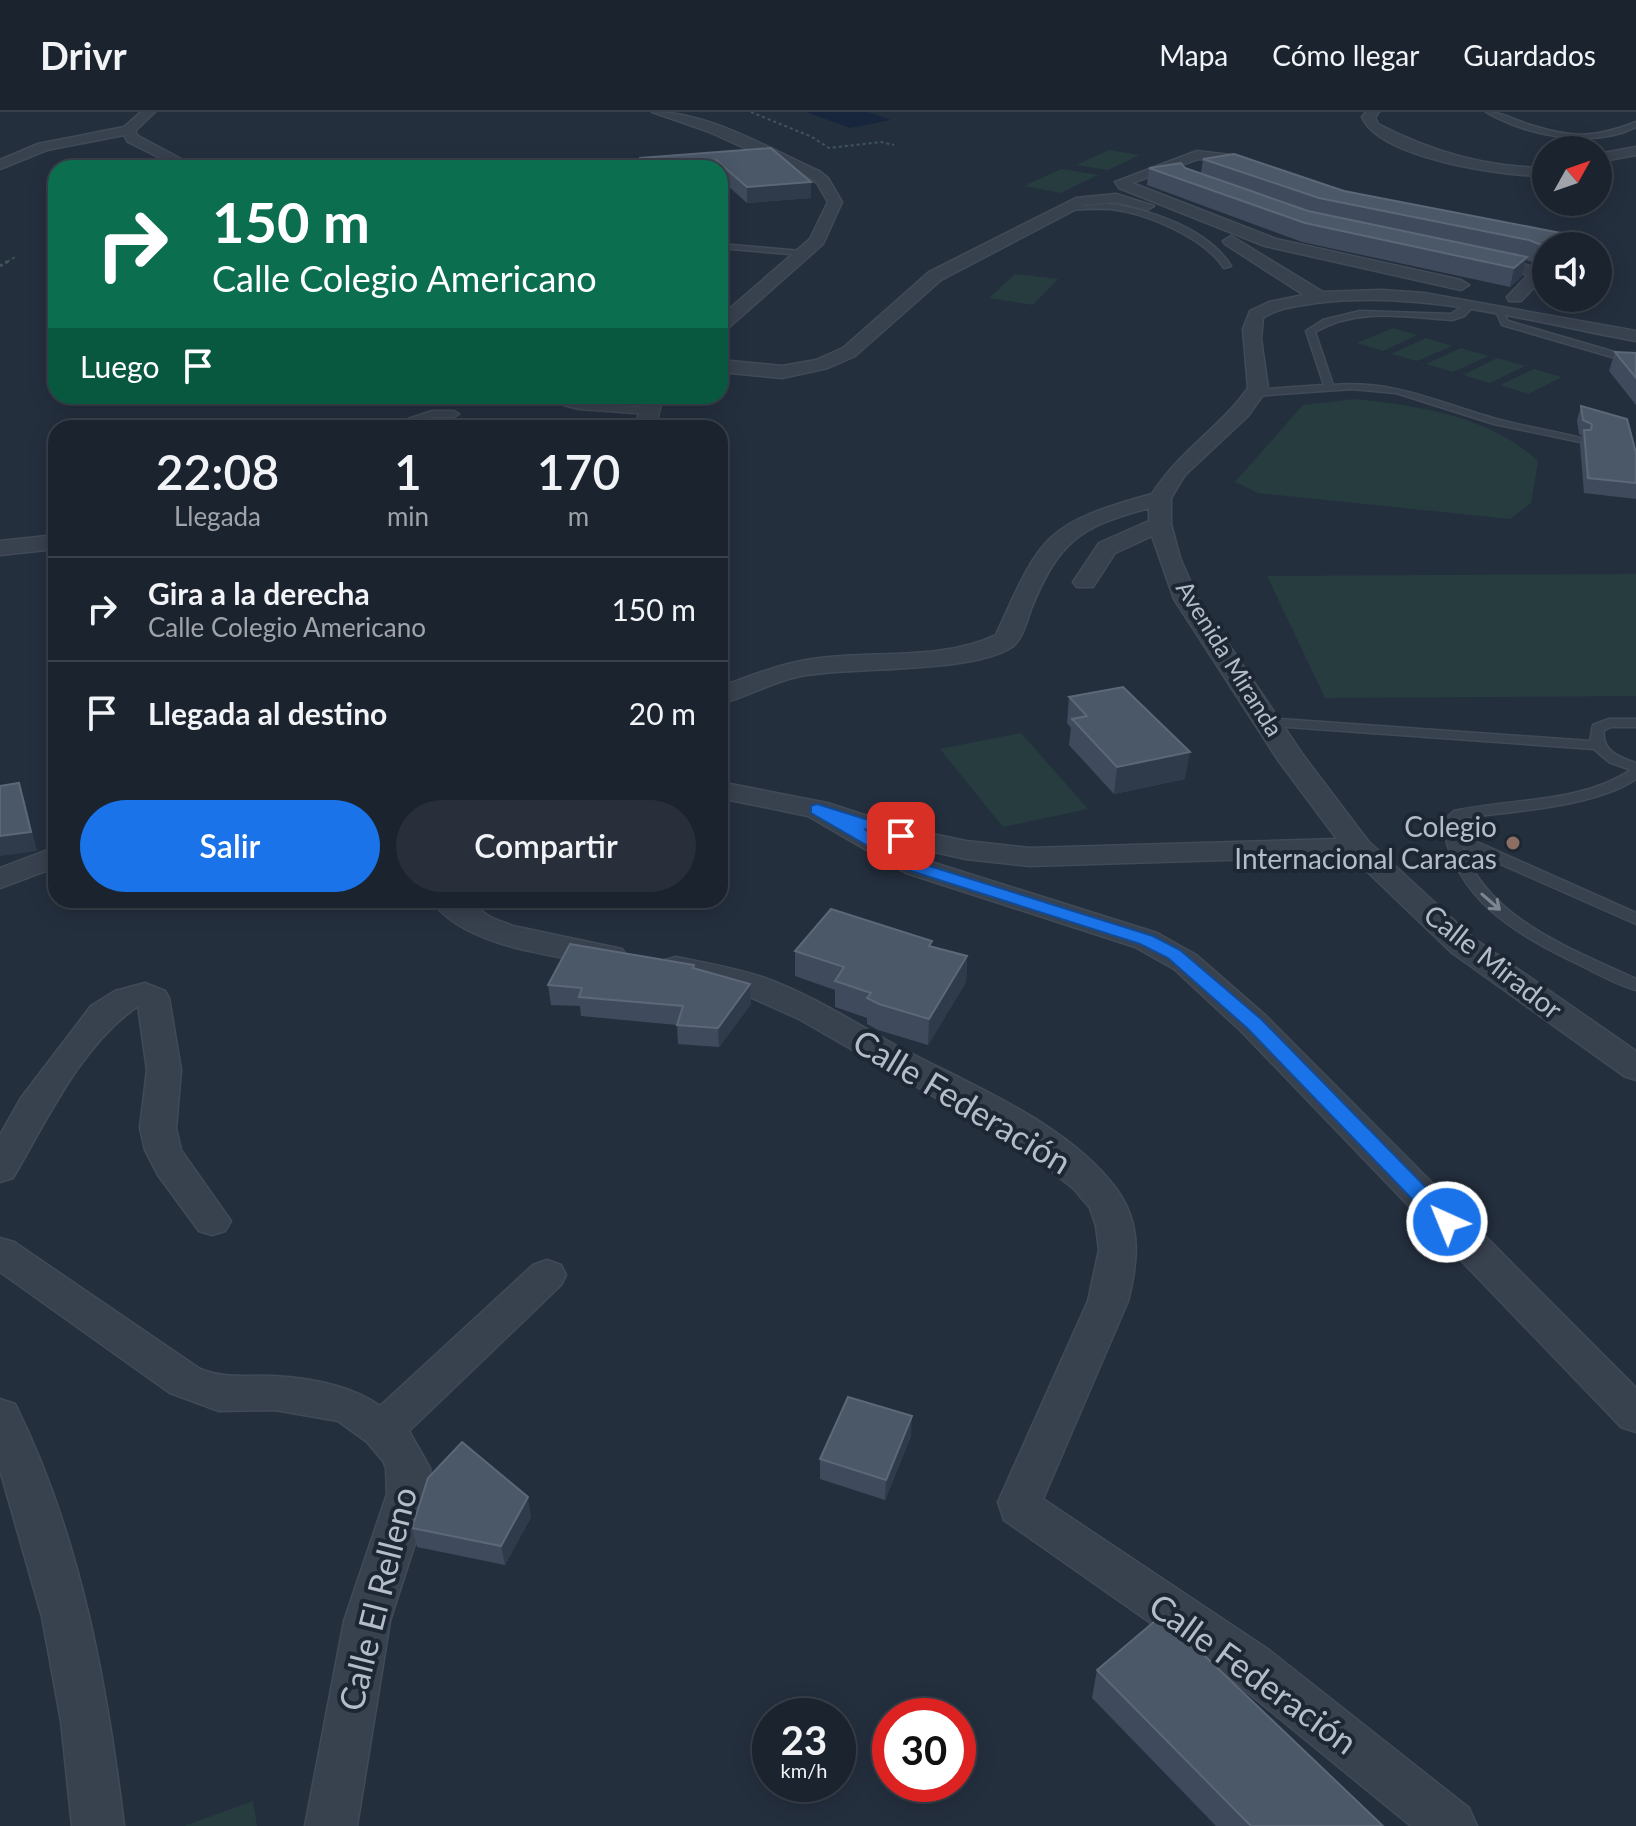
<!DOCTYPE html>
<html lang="es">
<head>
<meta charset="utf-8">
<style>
	body { margin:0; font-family:Lato,sans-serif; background:#282f3a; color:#f1f3f6; height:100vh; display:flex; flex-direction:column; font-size:30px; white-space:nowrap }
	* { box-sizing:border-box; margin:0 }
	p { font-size:26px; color:#a0a4aa }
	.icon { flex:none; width:44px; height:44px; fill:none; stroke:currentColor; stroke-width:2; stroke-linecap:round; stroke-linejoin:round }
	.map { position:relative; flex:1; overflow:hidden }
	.side { position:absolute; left:48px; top:308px; width:680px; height:488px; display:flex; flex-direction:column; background:#1b232e; border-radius:24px; box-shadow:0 4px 20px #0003,0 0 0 2px #39404a }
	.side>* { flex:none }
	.top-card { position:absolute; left:48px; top:48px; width:680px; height:244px; border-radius:24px; box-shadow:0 4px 20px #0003,0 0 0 2px #39404a; background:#0b6e4f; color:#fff; overflow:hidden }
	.needle { width:52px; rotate:50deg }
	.controls { position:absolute; left:1532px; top:24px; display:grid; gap:16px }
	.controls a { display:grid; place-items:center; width:80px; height:80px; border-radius:50%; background:#1b232e; box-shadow:0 4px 20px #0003,0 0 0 2px #39404a; font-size:40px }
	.speed { position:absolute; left:752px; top:1586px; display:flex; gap:16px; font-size:40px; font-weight:700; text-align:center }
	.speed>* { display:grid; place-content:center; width:104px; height:104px; border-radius:50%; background:#1b232e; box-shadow:0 4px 20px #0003,0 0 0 2px #39404a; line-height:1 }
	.speed small { font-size:20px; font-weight:400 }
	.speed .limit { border:12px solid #d22; background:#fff; color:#111 }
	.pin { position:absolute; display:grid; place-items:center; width:68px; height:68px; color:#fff; margin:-34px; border-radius:16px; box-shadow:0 4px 12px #0006 }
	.me { position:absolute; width:88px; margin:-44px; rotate:316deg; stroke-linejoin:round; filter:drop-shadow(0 0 6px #0008) }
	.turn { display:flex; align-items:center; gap:28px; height:168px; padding:0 32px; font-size:36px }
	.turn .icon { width:104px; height:104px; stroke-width:2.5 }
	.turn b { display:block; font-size:56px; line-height:68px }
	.then { display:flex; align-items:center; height:76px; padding:0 32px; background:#0003; gap:16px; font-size:30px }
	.eta { display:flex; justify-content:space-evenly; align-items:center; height:136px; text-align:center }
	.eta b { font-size:48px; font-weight:600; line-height:56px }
	.button { display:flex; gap:16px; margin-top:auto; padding:16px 32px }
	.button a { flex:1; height:92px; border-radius:48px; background:#1a73e8; color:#fff; font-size:32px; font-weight:600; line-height:92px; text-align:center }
	.button a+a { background:#282f3a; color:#f1f3f6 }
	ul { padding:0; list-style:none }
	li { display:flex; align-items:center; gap:24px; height:104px; padding:0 32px; border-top:2px solid #39404a }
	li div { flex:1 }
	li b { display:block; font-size:30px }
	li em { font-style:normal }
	header { display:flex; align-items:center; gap:48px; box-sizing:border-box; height:112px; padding:0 40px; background:#1b232e; border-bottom:2px solid #39404a }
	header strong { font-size:38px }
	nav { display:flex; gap:44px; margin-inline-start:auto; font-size:28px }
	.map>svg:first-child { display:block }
</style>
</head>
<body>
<header>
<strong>Drivr</strong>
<nav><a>Mapa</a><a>Cómo llegar</a><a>Guardados</a></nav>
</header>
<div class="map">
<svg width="1636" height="1714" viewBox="0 0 1636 1714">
	<rect width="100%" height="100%" fill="#242f3e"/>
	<!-- green -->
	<g fill="#263c3f">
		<path d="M 1109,38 L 1140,43 L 1108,58 L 1076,53 Z"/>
		<path d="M 1061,57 L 1098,63 L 1061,81 L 1024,74 Z"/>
		<path d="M 1015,162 L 1058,167 L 1033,193 L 989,186 Z"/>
		<path d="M 1393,216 L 1417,223 L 1383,239 L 1357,231 Z"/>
		<path d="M 1426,226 L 1452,234 L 1417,249 L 1391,242 Z"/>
		<path d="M 1461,236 L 1488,244 L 1453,260 L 1426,252 Z"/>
		<path d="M 1497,246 L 1525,254 L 1490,271 L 1463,263 Z"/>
		<path d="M 1534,257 L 1562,265 L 1528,282 L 1500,273 Z"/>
		<path d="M 1354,287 C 1419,294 1488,303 1538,349 L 1531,391 L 1510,407 L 1258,381 L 1235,370 L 1303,293 Z"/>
		<path d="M 1636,462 L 1636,584 L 1325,586 L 1267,464 Z"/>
		<path d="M 1021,621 L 1088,697 L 1003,715 L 940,637 Z"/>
		<path d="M 253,1689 L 257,1714 L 184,1714 Z"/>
	</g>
	<!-- water -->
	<path fill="#17263c" d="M 806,0 L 868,0 L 891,8 L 850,16 Z"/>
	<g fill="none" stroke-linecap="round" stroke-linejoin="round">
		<defs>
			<g id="service">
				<path d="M 1486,0 C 1500,0 1514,7 1527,12 C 1571,26 1593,27 1636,10 L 1636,15 C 1591,37 1528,24 1486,0 Z"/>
				<path d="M 1106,92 C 1148,96 1208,117 1231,154 L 1224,156 C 1204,125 1146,101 1111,97 C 1096,96 1081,97 1067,98 L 1063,96 Z"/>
				<path d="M 720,132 L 801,139 L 805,141 L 801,143 L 720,136 Z"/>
				<path d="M 1467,192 L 1474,194 L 1464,204 L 1452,208 C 1405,205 1358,195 1315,220 L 1333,273 C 1397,268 1441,292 1500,308 C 1528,315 1557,320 1585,327 L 1585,331 L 1494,312 L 1396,281 L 1352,277 L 1254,284 L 1249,281 L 1254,278 L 1324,273 L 1306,219 L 1323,208 L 1360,199 L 1451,202 Z"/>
				<path d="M 1495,197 L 1501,197 L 1508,209 L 1635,246 L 1636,249 L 1629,250 L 1502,213 Z"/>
				<path d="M 529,284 L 547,284 L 579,291 L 649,296 L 654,299 L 649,302 L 579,297 Z"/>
				<path d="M 432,299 L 454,299 L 459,302 L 454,305 L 433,305 L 411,313 L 411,316 L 401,316 L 402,309 Z"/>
				<path d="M 1266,606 L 1590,629 L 1593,613 L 1609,607 L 1636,607 L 1636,615 L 1611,615 L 1604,618 C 1601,639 1619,645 1636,651 L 1636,667 C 1595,695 1512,699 1463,706 L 1456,711 L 1459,722 L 1636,801 L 1636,812 L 1462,735 C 1489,808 1570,836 1636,867 L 1636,878 C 1617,873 1598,862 1580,853 C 1514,821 1455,788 1442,710 L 1454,699 C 1513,686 1579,692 1631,658 L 1609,650 L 1594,637 L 1261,613 L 1259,610 Z"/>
			</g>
			<g id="minor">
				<path d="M 141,0 L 155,0 L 135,19 L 138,24 L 198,56 L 180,56 L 128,30 L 124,23 L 47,38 L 0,57 L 0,48 L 38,32 L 124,15 Z"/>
				<path d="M 652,0 C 710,0 767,36 819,59 L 828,66 L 842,90 L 823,132 L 726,218 L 720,219 L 720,205 L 810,127 L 828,90 L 817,71 L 809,65 L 707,19 Z"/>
				<path d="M 1366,0 L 1379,0 L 1375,6 L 1378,12 C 1432,40 1485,55 1546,56 L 1546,64 C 1504,64 1380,47 1362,5 Z"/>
				<path d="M 1636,35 L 1636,43 L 1598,50 L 1598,42 Z"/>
				<path d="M 1197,39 L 1230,43 L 1263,58 L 1256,62 L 1223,50 L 1198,47 L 1132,71 L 1276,127 L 1461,168 L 1469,173 L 1461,178 L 1265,134 L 1119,76 L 1115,70 Z"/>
				<path d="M 1116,82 L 1154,94 L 1147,98 L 1116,90 L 1084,93 L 941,168 L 855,244 L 828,256 L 782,266 L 720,260 L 720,248 L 782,254 L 816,248 L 843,236 L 929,160 L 1076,86 Z"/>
				<path d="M 1231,124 L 1323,180 L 1381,178 L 1424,181 L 1636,219 L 1636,229 C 1531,210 1423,177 1316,191 C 1298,194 1279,195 1263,206 L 1261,227 L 1268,276 L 1248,304 L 1185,363 L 1171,386 L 1171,412 L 1180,446 L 1198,487 L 1303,643 L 1368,729 L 1473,826 L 1636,939 L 1636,968 L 1624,964 L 1451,840 L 1351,744 L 1029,754 L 966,747 L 899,732 L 928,749 L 1157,821 L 1196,843 L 1266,904 L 1636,1276 L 1636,1320 L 1621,1315 L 1242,920 L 1174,857 L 1135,835 L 906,761 L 808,704 L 720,686 L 720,670 L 827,691 L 908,717 L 966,729 L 1029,736 L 1337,727 L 1278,648 L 1174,487 L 1152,424 L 1115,441 L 1093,475 L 1077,475 L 1073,470 L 1099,431 L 1149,409 L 1149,396 C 1079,415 1059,429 1031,497 C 1027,509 1022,528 1012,535 C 970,562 854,554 801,564 C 773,569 748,585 720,592 L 720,575 C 753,563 784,550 820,546 C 876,539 944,548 996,523 C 1041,424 1043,412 1152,382 C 1180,338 1219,317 1248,276 L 1243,217 L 1250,199 L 1269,190 L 1304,183 L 1225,132 L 1223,129 Z"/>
				<path d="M 1482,141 L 1545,158 L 1546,163 L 1521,189 L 1509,189 L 1507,185 L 1528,163 L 1476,149 L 1476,143 Z"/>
				<path d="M 643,284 L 663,284 L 658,305 L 661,316 L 641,316 L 638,305 Z"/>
				<path d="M 56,423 L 56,437 L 0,443 L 0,429 Z"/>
				<path d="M 56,735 L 56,755 L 0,776 L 0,756 Z"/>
				<path d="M 431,788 L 465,788 L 492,806 L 513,814 L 622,837 L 627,844 L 622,851 L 611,854 C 558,844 464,836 431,788 Z"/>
				<path d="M 676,845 C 706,851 736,856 765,866 C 811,883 852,909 895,933 C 967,972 1068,1010 1117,1078 C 1142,1113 1138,1150 1128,1189 L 1043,1387 L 1269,1538 L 1469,1696 L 1477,1714 L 1411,1714 L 1235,1570 L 1004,1408 L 998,1390 L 1088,1189 L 1099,1138 L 1096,1114 L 1090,1096 L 1074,1077 L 1022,1035 L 799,907 L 732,877 L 665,862 L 660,855 L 665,848 Z"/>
				<path d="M 145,871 L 165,879 L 169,886 L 181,958 L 176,1016 L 181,1038 L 231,1109 L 225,1119 L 212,1123 L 199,1119 L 158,1063 L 145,1038 L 140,1016 L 147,958 L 138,894 C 81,933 47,1008 13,1066 L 0,1070 L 0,1023 L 21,986 L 91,894 L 115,879 Z"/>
				<path d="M 0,1126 L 14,1130 L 200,1257 C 225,1267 247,1263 273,1264 C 308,1266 351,1273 380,1294 L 533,1153 L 547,1148 L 561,1153 L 566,1163 L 561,1173 L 409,1319 L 430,1356 L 431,1382 L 390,1509 L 357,1714 L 305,1714 L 344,1509 L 387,1382 L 386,1356 L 383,1349 L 367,1330 L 338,1309 L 275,1298 L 219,1299 L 170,1281 L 0,1160 Z"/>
				<path d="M 0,1287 L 15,1292 C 80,1422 107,1571 124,1714 L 72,1714 L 61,1609 L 42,1505 L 0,1358 Z"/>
			</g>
		</defs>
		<!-- service casing -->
		<use href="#service" stroke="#414a57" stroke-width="3"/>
		<!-- minor casing -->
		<use href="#minor" stroke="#414a57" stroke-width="3"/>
		<!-- path-far1 -->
		<g stroke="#3f5557" stroke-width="2" stroke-dasharray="3 3" stroke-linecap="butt">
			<path d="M 751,0 L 812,25 L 829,36 L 881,30 L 894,33"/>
			<path d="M 7,150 L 15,145"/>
		</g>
		<!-- path -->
		<path stroke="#3f5557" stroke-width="3" stroke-dasharray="3 3" stroke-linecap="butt" d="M 0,154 L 10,148"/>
		<!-- service -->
		<use href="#service" fill="#38414e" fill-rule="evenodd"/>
		<!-- minor -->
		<use href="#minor" fill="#38414e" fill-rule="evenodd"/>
	</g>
	<!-- wall -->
	<g fill="#3f4b5c">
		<path d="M 771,36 L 811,70 L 811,86 L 747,91 L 720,67 L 720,56 L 635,56 Z"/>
		<path d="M 1203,47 L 1344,79 L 1566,122 L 1563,134 L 1546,134 L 1546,150 L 1542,153 L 1526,148 L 1522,164 L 1510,175 L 1302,130 L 1147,73 L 1149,56 L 1185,56 L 1201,61 Z"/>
		<path d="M 1615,240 L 1636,241 L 1636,293 L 1609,259 Z"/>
		<path d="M 1581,294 L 1636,341 L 1636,387 L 1584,381 L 1580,333 L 1582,324 L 1579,322 L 1577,308 Z"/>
		<path d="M 1069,585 L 1185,667 L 1114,682 L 1069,633 L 1071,616 L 1067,611 Z"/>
		<path d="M 932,835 L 967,844 L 966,870 L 928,933 L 878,918 L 867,912 L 867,906 L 835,895 L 835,878 L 795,864 L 795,839 Z"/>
		<path d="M 694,857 L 750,872 L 751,892 L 719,935 L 678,932 L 677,913 L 581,904 L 580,894 L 551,893 L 548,873 Z"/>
		<path d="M 911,1324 L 885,1388 L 820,1367 L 820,1347 Z"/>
		<path d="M 531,1405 L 505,1453 L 417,1435 L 412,1416 Z"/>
		<path d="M 1097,1558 L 1383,1714 L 1216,1714 L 1092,1586 Z"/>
	</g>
	<!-- shaded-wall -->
	<g fill="#2f3b4b">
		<path d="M 811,70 L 811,86 L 747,91 L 747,75 Z"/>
		<path d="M 1566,122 L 1563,134 L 1547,134 Z"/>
		<path d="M 1546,136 L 1546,150 L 1542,153 Z"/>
		<path d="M 1527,145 L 1522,164 L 1510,175 L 1514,156 Z"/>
		<path d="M 1190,640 L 1185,667 L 1114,682 L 1117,655 Z"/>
		<path d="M 19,671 L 25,689 L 37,739 L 0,744 L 0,724 Z"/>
		<path d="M 967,844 L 966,870 L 928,933 L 929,907 Z"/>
		<path d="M 750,872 L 751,892 L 719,935 L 718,916 Z"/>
		<path d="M 912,1304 L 911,1324 L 885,1388 L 886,1368 Z"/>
		<path d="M 528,1385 L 531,1405 L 505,1453 L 501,1434 Z"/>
	</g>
	<!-- building -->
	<g fill="#4b5868" stroke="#5c6777" stroke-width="2">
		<path d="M 771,36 L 811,70 L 747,75 L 716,48 L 713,56 L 635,56 L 640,46 Z"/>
		<path d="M 1234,42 L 1344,79 L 1566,122 L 1546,135 L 1529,128 L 1319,86 L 1203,47 Z"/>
		<path d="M 1181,51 L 1185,56 L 1308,99 L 1527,145 L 1514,156 L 1305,111 L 1149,56 Z"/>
		<path d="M 1615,240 L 1636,241 L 1636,266 Z"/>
		<path d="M 1581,294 L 1627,307 L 1636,341 L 1636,371 L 1588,366 L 1584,318 L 1591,318 L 1592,312 L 1583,308 Z"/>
		<path d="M 1123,575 L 1190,640 L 1117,655 L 1072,607 L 1087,604 L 1069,585 Z"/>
		<path d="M 19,671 L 31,720 L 0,724 L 0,674 Z"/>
		<path d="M 831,797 L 932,829 L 929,834 L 967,844 L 929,907 L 879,892 L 867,886 L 871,881 L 835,869 L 844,855 L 795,839 Z"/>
		<path d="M 570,832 L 694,853 L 693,856 L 750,872 L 718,916 L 677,913 L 683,894 L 579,885 L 582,876 L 548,873 Z"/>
		<path d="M 848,1285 L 912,1304 L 886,1368 L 820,1347 Z"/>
		<path d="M 462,1330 L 528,1385 L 501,1434 L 412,1416 L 428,1366 Z"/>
		<path d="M 1162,1503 L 1383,1714 L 1251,1714 L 1097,1558 Z"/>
	</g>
	<!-- one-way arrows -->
	<defs><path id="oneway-shaft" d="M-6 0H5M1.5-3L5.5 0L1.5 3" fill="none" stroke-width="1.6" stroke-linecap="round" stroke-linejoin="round" transform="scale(2)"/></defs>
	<use stroke="#7c8592" href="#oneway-shaft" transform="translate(1491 790) rotate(41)"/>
	<!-- route -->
	<path fill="#1a73e8" stroke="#114b97" stroke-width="2" d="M 817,692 L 907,720 L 909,724 L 907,728 L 901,729 L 864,717 L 923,752 L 1153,824 L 1180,838 L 1261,907 L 1454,1104 L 1457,1110 L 1454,1115 L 1439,1115 L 1247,916 L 1168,846 L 1140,832 L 911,759 L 811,701 L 811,694 Z"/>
	<!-- markers -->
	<circle fill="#8d6e63" stroke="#1d2633" stroke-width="3" cx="1513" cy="731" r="8"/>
	<g text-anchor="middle" stroke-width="8" stroke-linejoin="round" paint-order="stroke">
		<!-- far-street labels -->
		<g font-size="24" fill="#b4bcc9" stroke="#1d2633">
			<text transform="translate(1229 547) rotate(58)" y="8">Avenida Miranda</text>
		</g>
		<!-- poi labels -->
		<g font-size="28" fill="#b4bcc9" stroke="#1d2633" text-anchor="end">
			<text x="1497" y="725">Colegio<tspan x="1497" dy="32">Internacional Caracas</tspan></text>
		</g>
		<!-- street labels -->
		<g font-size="28" fill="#b4bcc9" stroke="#1d2633">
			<text transform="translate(1493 850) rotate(38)" y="10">Calle Mirador</text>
		</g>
		<!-- near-street labels -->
		<g font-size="34" fill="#b4bcc9" stroke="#1d2633">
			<text transform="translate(962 990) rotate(31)" y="12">Calle Federación</text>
			<text transform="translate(378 1487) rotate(-76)" y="12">Calle El Relleno</text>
			<text transform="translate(1253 1562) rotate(36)" y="12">Calle Federación</text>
		</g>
	</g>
</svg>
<div class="controls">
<a><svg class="needle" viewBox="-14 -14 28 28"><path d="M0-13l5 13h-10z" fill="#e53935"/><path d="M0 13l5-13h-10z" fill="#a0a4aa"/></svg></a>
<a><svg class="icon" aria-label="sound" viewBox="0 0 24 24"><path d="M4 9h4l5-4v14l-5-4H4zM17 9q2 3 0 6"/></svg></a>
</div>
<div class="speed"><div>23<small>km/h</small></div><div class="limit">30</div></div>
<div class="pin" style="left:901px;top:724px;background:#d93025"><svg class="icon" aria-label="arrive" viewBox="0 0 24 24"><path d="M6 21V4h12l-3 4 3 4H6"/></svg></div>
<svg class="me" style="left:1447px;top:1110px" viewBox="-20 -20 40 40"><circle r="17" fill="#1a73e8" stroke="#fff" stroke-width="3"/><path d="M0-11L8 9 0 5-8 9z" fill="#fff"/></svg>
<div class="top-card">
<div class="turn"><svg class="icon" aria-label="right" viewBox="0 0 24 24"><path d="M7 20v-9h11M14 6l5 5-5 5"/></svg><div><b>150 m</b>Calle Colegio Americano</div></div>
<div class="then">Luego<svg class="icon" aria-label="arrive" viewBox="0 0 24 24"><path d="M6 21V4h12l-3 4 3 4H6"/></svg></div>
</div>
<section class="side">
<div class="eta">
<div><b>22:08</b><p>Llegada</p></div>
<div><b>1</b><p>min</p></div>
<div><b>170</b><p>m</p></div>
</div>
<ul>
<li><svg class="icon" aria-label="right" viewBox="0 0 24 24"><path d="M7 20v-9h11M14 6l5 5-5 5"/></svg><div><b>Gira a la derecha</b><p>Calle Colegio Americano</p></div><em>150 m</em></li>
<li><svg class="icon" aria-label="arrive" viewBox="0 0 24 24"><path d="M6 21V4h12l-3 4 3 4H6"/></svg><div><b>Llegada al destino</b></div><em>20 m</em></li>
</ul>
<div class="button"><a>Salir</a><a>Compartir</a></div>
</section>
</div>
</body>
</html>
